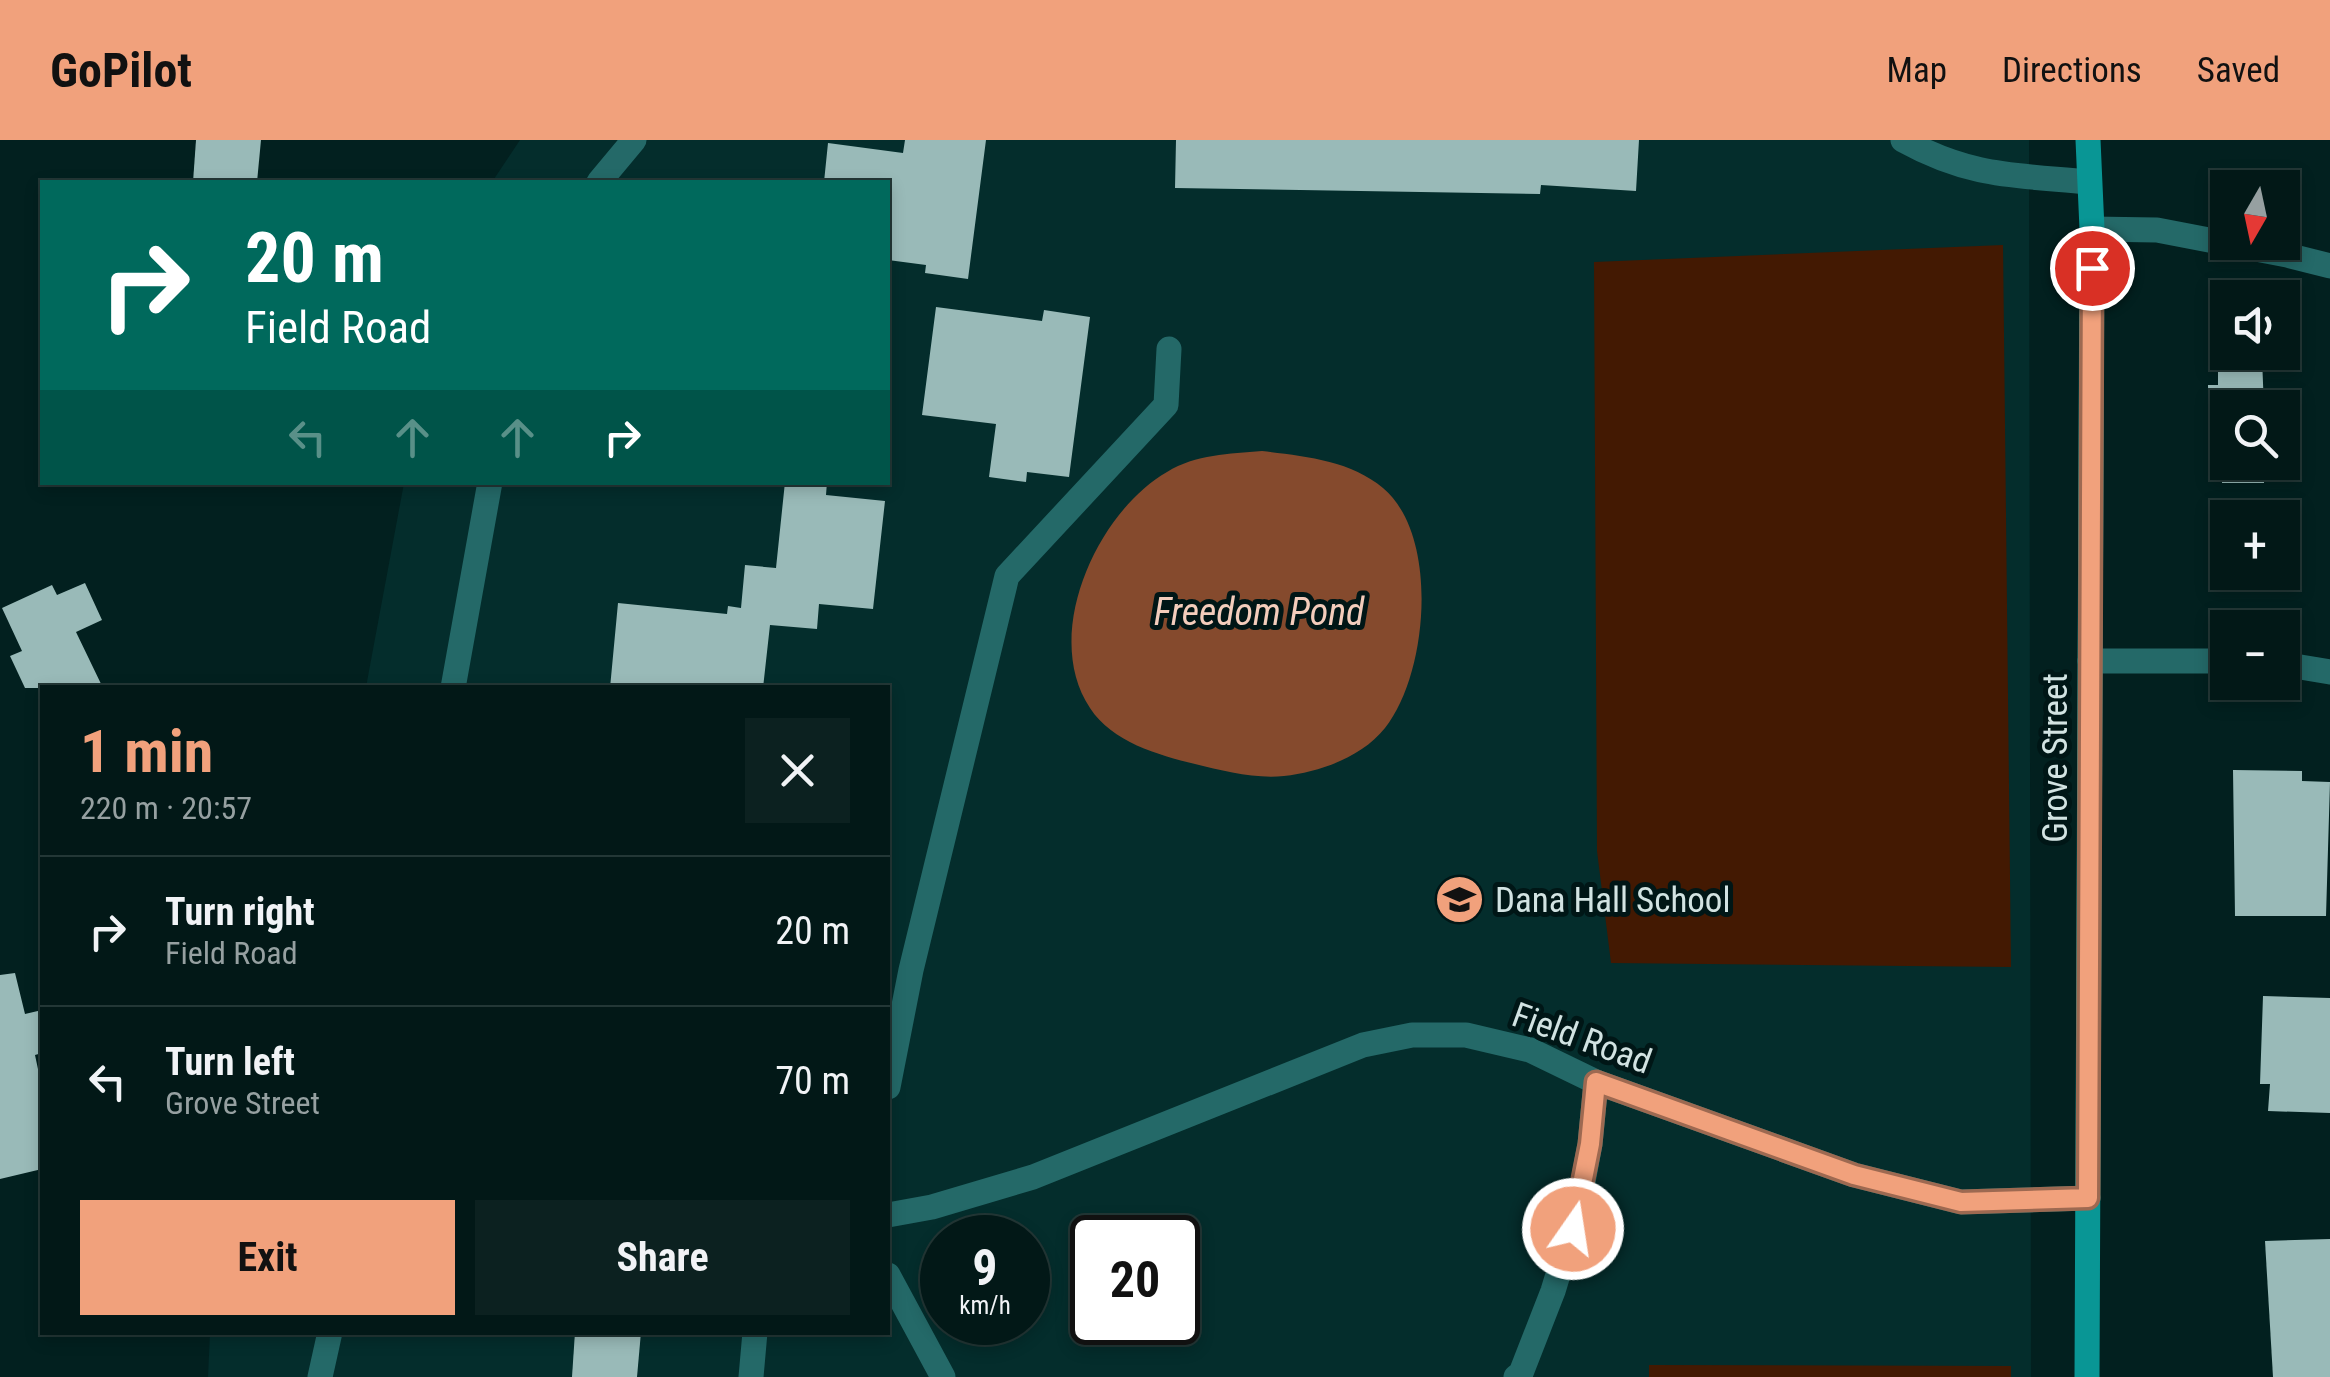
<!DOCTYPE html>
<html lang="en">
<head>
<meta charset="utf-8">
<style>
	body { margin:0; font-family:"Roboto Condensed",sans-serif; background:#0c2120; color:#f1f3f6; height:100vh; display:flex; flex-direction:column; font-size:38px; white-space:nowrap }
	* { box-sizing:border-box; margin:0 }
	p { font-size:32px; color:#96a0a1 }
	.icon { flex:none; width:55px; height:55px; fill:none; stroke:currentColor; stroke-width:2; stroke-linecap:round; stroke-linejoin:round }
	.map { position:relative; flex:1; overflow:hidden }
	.sheet { position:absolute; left:40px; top:545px; width:850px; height:650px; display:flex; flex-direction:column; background:#021817; border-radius:0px; box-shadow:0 5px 15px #0003,0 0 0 2px #233736 }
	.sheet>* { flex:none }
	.guide { position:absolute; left:40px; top:40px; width:850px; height:305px; border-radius:0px; box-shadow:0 5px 15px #0003,0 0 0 2px #233736; background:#00695c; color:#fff; overflow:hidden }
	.needle { width:65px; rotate:189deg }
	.buttons { position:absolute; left:2210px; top:30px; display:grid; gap:20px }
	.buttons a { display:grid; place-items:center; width:90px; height:90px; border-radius:0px; background:#021817; box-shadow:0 5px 15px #0003,0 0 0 2px #233736; font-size:50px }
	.speed { position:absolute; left:920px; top:1075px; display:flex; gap:20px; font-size:50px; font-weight:700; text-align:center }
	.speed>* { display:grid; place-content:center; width:130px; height:130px; border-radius:50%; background:#021817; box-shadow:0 5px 15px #0003,0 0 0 2px #233736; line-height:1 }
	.speed small { font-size:25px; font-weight:400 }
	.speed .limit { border:5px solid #111; border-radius:15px; background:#fff; color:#111 }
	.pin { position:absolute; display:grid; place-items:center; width:85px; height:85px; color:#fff; margin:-42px; border:5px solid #fff; border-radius:50%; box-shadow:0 2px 10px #0007 }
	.me { position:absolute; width:110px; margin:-55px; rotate:13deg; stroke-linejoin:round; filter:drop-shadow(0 0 8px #0008) }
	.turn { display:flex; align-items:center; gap:35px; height:210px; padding:0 40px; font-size:45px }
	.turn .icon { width:130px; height:130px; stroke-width:2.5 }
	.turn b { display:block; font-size:70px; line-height:85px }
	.lanes { display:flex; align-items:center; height:95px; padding:0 40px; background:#0003; justify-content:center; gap:50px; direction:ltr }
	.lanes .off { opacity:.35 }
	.round { display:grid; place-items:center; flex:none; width:105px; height:105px; border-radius:0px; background:#0c2120 }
	.summary { display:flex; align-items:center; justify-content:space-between; height:170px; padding:0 40px }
	h1 { font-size:60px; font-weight:700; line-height:75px; color:#f1a17c }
	.cta { display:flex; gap:20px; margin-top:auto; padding:20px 40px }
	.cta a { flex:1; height:115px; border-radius:0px; background:#f1a17c; color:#111; font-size:40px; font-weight:700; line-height:115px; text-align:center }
	.cta a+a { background:#0c2120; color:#f1f3f6 }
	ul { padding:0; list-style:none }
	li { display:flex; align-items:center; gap:30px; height:150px; padding:0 40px; border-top:2px solid #233736 }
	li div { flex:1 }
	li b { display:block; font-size:38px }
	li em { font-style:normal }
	header { display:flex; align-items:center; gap:60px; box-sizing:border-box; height:140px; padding:0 50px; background:#f1a17c; color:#111 }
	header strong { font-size:48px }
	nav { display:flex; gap:55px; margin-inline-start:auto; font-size:35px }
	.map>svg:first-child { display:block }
</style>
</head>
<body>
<header>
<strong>GoPilot</strong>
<nav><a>Map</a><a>Directions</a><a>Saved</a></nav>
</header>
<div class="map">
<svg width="2330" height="1237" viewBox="0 0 2330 1237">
	<rect width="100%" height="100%" fill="#02201f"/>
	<!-- built -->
	<path fill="#042d2c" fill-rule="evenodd" d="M 520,0 L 2029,0 L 2031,1237 L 208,1237 L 210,1193 L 888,1192 L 888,548 L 366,547 L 404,343 L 888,342 L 888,42 L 492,42 ZM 942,1098 L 1028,1098 L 1028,1182 L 942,1182 ZM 1092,1098 L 1178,1098 L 1178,1182 L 1092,1182 Z"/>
	<!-- green -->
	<g fill="#431902">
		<path d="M 2003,105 L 2011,827 L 1611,823 L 1597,711 L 1594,122 Z"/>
		<path d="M 1649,1225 L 2011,1226 L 2011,1237 L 1649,1237 Z"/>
	</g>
	<!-- water -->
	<path fill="#854a2d" d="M 1262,311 C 1303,316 1350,320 1383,348 C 1440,396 1428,534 1385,588 C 1362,617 1320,632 1284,636 C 1255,639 1223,631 1195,624 C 1158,615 1112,602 1090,568 C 1041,495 1097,372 1167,332 C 1196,314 1229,314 1262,311 Z"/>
	<!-- building -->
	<g fill="#99bab8">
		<path d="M 196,0 L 261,0 L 257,42 L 193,42 Z"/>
		<path d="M 905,0 L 986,0 L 968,139 L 925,133 L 926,125 L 888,120 L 888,42 L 824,42 L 828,3 L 903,13 Z"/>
		<path d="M 1176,0 L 1639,0 L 1636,51 L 1541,45 L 1540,54 L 1175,48 Z"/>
		<path d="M 936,167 L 1042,181 L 1044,170 L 1090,177 L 1069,337 L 1027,332 L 1026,342 L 989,337 L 996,284 L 922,275 Z"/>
		<path d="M 2262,218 L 2264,268 L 2228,268 L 2228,322 L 2264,322 L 2264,343 L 2222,343 L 2222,314 L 2209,314 L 2208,245 L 2218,245 L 2218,219 Z"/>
		<path d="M 785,342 L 827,342 L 826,355 L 885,361 L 873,469 L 819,464 L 817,489 L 770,485 L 763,548 L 610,548 L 618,463 L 727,474 L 728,466 L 741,468 L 745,425 L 776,428 Z"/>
		<path d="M 85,443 L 102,480 L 76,492 L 103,548 L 25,548 L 10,516 L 22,511 L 2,468 L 52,445 L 57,455 Z"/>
		<path d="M 2233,630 L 2302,631 L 2302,641 L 2330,642 L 2326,776 L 2235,776 Z"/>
		<path d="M 15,833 L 25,874 L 42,870 L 42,913 L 35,915 L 42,948 L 42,1029 L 0,1039 L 0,835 Z"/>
		<path d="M 2263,856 L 2330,858 L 2330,973 L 2268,971 L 2270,944 L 2260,944 Z"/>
		<path d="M 2330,1099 L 2330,1237 L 2273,1237 L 2265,1101 Z"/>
		<path d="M 575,1192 L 641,1192 L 637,1237 L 572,1237 Z"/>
	</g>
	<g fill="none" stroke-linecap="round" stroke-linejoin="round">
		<!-- lane -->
		<g stroke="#246968" stroke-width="25">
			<path d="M 1903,0 C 1970,37 2014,35 2088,42"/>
			<path d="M 599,42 L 634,0"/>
			<path d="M 453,548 L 490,342"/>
			<path d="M 888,947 L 911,830 L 1007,436 L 1166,265 L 1169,209"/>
			<path d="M 888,1075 L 932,1067 L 1033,1037 L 1363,905 L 1412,895 L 1466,895 L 1530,910 L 1596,942 L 1854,1035 L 1961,1062 L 2088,1058"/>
			<path d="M 888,1135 L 943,1237"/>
			<path d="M 320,1237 L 330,1192"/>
			<path d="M 751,1237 L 755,1192"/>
			<path d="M 1516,1237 L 1521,1233 L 1553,1151 L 1578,1069 L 1590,1004 L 1596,942"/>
		</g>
		<!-- street -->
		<g stroke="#246968" stroke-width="25">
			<path d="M 2092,89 L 2157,90 L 2287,115 L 2330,126"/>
			<path d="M 2090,521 L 2228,521"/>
			<path d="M 2282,524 L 2330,532"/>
		</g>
		<!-- secondary -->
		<path stroke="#099695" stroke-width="25" d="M 2087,1237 L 2092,89 L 2088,0"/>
	</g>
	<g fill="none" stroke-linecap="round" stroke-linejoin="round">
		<defs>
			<path id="route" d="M 1573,1089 L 1590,1004 L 1596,942 L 1854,1035 L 1961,1062 L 2088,1058 L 2092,128"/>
		</defs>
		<!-- route casing -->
		<use href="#route" stroke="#9d6951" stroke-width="25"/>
		<!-- route -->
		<use href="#route" stroke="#f1a17c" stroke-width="18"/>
	</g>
	<!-- icons -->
	<defs>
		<symbol id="school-disc" viewBox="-11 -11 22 22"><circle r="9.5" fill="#f1a17c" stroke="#001616"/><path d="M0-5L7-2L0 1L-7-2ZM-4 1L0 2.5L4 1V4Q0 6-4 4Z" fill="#111"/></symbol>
	</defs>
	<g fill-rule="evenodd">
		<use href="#school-disc" x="1432" y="732" width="55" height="55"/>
	</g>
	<g text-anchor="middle" stroke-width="10" stroke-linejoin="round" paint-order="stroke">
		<!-- street labels -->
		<g font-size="35" fill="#d2e3e2" stroke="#001616">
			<text transform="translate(2055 618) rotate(-90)" y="12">Grove Street</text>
			<text transform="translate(1582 898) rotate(20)" y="12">Field Road</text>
		</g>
		<!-- poi labels -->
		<g font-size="35" fill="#d2e3e2" stroke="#001616" text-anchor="start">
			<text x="1495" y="772">Dana Hall School</text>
		</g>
		<!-- water labels -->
		<g font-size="38" font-style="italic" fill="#f3cdbc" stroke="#001616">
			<text x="1259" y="485">Freedom Pond</text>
		</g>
	</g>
</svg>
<div class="buttons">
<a><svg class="needle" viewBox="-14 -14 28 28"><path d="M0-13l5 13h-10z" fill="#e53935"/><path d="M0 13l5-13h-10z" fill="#96a0a1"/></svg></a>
<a><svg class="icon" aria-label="sound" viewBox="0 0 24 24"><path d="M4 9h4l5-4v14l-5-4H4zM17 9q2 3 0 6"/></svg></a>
<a><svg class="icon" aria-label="search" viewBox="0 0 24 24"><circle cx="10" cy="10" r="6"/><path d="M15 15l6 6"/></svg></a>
<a>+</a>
<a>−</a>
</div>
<div class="speed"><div>9<small>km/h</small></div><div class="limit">20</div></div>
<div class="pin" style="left:2092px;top:128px;background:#d93025"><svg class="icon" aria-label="arrive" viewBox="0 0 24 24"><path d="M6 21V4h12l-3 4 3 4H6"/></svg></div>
<svg class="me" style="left:1573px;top:1089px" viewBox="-20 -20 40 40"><circle r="17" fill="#f1a17c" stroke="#fff" stroke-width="3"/><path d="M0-11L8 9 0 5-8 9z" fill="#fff"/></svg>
<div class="guide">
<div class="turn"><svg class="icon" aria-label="right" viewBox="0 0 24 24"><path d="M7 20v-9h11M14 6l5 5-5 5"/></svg><div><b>20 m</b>Field Road</div></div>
<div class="lanes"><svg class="icon off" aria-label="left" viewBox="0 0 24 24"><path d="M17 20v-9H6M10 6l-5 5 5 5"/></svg><svg class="icon off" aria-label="ahead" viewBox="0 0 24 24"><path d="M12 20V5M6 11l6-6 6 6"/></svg><svg class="icon off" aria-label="ahead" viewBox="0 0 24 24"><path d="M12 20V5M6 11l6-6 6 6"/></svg><svg class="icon" aria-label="right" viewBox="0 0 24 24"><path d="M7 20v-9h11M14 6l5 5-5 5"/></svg></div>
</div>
<section class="sheet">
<div class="summary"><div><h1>1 min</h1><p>220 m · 20:57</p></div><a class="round"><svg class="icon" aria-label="close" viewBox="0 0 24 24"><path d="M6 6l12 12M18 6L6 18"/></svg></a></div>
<ul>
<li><svg class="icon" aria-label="right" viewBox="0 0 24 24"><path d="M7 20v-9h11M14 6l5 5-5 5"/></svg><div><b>Turn right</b><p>Field Road</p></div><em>20 m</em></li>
<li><svg class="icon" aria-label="left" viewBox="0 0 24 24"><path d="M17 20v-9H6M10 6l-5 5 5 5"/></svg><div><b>Turn left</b><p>Grove Street</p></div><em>70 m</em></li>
</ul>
<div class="cta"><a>Exit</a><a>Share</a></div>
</section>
</div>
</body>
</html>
